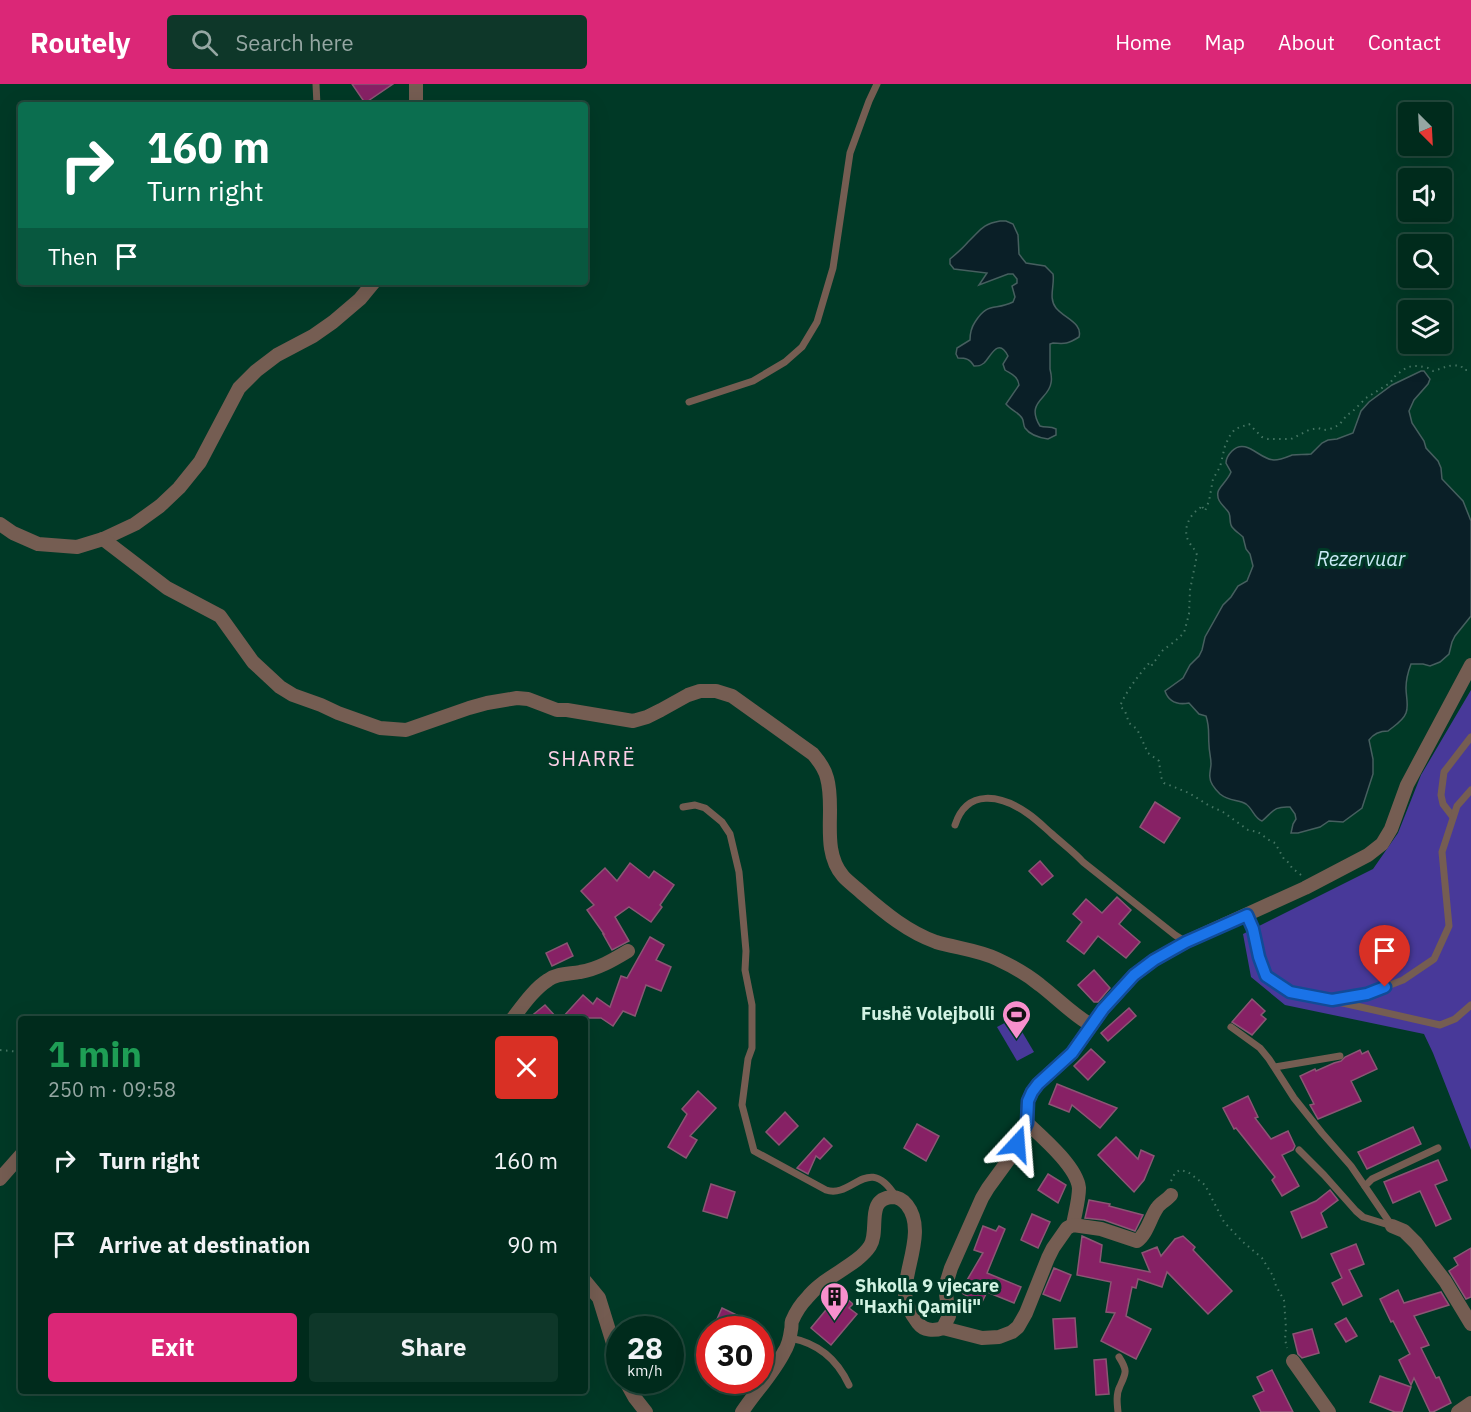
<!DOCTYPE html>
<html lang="en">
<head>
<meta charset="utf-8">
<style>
	body { margin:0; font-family:"IBM Plex Sans",sans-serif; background:#0e3729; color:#f1f3f6; height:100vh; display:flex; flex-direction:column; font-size:22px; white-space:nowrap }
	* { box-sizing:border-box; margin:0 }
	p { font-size:20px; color:#95a7a3 }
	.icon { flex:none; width:33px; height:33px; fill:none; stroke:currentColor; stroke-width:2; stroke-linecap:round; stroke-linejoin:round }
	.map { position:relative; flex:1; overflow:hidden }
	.drawer { position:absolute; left:18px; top:932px; width:570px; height:378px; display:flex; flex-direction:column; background:#002b1c; border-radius:6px; box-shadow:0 6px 24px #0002,0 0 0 2px #22473b }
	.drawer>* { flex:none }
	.banner { position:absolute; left:18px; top:18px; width:570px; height:183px; border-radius:6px; box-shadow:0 6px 24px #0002,0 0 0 2px #22473b; background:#0b6e4f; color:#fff; overflow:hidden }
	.needle { width:39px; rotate:156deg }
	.fabs { position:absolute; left:1398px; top:18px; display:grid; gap:12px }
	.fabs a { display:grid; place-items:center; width:54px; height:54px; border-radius:6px; background:#002b1c; box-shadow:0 6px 24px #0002,0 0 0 2px #22473b; font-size:30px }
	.speed { position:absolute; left:606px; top:1232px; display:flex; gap:12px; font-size:30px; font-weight:700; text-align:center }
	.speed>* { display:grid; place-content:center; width:78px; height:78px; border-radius:50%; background:#002b1c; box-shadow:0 6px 24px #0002,0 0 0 2px #22473b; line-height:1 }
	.speed small { font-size:15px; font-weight:400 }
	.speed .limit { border:9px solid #d22; background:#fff; color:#111 }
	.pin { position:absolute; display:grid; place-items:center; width:51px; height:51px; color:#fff; margin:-62px -26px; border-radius:50% 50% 50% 0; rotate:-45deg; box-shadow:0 0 6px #0007 }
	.pin .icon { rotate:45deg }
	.me { position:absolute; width:66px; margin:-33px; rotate:19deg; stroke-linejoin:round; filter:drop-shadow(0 0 4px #0008) }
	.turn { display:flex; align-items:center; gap:21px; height:126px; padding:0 30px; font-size:27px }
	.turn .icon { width:78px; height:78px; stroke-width:2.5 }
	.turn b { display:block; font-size:42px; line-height:51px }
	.then { display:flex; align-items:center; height:57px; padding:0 30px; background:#0003; gap:12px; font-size:22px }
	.round { display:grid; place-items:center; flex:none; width:63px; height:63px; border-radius:6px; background:#0e3729 }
	.headline { display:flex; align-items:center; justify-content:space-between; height:102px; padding:0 30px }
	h1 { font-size:36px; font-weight:700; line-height:45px; color:#1e9e55 }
	.action { display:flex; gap:12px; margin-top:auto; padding:12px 30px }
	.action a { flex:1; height:69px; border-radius:6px; background:#db2777; color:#fff; font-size:24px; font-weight:700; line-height:69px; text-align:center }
	.action a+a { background:#0e3729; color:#f1f3f6 }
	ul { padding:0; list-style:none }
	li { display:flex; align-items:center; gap:18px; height:84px; padding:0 30px }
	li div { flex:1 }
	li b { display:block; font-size:22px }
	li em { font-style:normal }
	header { display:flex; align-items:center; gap:36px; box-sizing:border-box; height:84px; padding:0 30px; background:#db2777; color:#fff }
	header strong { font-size:28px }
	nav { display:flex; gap:33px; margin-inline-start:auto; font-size:21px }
	.search { width:420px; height:54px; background:#0e3729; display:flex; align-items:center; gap:15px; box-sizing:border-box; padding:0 21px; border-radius:6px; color:#95a7a3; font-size:22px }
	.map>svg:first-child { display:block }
</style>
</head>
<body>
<header>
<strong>Routely</strong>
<div class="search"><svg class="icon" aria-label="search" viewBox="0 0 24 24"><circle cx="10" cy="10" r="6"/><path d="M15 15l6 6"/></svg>Search here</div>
<nav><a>Home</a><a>Map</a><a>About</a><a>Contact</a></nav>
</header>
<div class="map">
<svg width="1471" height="1328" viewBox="0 0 1471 1328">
	<rect width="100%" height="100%" fill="#003926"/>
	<!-- green -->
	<g fill="#483999">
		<path d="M 1471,606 L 1471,1066 L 1433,969 L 1424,950 L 1285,921 L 1251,893 L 1243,850 L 1373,785 L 1398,749 L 1421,691 Z"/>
		<path d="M 1014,934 L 1034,968 L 1017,977 L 997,943 Z"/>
	</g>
	<!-- water -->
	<g fill="#0a1f27" stroke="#465f5f" stroke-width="1.5">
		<path d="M 1000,137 L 1006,137 L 1013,140 L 1018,151 L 1019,170 L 1022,174 L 1026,179 L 1045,182 L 1053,190 C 1055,201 1048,214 1056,224 C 1064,234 1083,239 1079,253 C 1068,260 1065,260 1053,259 L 1050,260 C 1050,269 1050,277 1050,285 C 1051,289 1052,295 1051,299 C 1049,315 1025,318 1040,342 C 1046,344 1050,342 1056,345 L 1056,351 L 1048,355 C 1041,354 1030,351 1025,344 C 1023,341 1024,337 1022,334 C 1019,329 1011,326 1006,320 L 1019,301 C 1018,292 1011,290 1005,286 L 1003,280 L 1008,272 C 998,252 990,274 984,279 C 980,282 979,282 974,282 C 970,275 966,274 958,274 L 956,270 L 957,264 L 970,256 C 970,248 971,244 975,238 C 988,217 995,227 1013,218 L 1015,213 L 1012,202 L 1017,199 L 1017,195 L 1013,190 L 1008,190 L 979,201 L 987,189 L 954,185 L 950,180 L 950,175 C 956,170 963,164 968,158 C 980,147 982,140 1000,137 Z"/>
		<path d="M 1421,287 L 1424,287 L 1430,295 L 1428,300 L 1414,316 L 1409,327 L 1412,339 L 1424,357 L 1426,364 L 1438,377 L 1441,384 L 1442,395 L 1463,417 L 1471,437 L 1471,532 L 1455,552 L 1452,558 L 1449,570 L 1440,578 L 1430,582 L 1423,580 L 1411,580 C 1408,588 1406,596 1406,604 C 1406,613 1409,622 1406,629 C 1403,637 1394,642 1388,647 C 1380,647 1374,649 1369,656 L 1373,675 L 1373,690 L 1362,724 L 1343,738 L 1329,737 L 1320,743 L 1298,749 L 1291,749 L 1293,740 L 1296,735 L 1295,730 L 1290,723 C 1273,722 1273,728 1262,737 C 1254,734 1253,725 1246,720 C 1238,715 1230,718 1220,710 C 1216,706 1210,699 1210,694 C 1209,690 1211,684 1211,680 C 1211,673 1209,667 1209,661 C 1208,650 1210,644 1206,632 L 1199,630 L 1189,619 C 1178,621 1169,619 1165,607 L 1183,594 L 1190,581 L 1199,572 L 1202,566 L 1205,553 L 1223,521 L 1231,513 L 1238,502 L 1247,497 L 1253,482 L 1250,470 L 1246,465 L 1243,453 C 1240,450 1235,447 1232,443 C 1229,439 1231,434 1229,429 C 1225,422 1216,418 1218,408 C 1219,403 1228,396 1231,388 L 1226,379 C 1226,374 1228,371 1232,367 C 1246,353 1260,376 1274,376 C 1280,376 1287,373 1292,371 C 1299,370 1305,371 1311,370 L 1322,359 L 1328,356 L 1337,355 L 1353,349 L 1361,327 L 1369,318 L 1392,301 Z"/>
	</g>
	<!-- building -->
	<g fill="#872165" stroke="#8b5674" stroke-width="1.5">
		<path d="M 352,0 L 393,0 L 365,19 Z"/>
		<path d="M 1155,718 L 1180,734 L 1164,759 L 1140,743 Z"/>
		<path d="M 1040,777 L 1053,792 L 1042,801 L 1029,787 Z"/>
		<path d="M 630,779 L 649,794 L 654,787 L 674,801 L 660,821 L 662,823 L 651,838 L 629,823 L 615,833 L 629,857 L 612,866 L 603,850 L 604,850 L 587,826 L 594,821 L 581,807 L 605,784 L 617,797 Z"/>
		<path d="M 1117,813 L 1131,826 L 1119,840 L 1140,858 L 1126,874 L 1098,852 L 1084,870 L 1067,857 L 1082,838 L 1073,830 L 1086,815 L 1102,829 Z"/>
		<path d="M 650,853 L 664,861 L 656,876 L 671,883 L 661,907 L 646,901 L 635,932 L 623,927 L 613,942 L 601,934 L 562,934 L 583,911 L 593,920 L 597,914 L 610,923 L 621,892 L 627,894 Z"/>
		<path d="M 567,859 L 573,872 L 552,882 L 546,869 Z"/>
		<path d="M 1094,886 L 1110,904 L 1098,918 L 1094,918 L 1078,901 Z"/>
		<path d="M 1252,915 L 1265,927 L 1261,931 L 1266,935 L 1252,951 L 1232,938 Z"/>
		<path d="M 545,921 L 557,934 L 529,934 Z"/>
		<path d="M 1129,924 L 1136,932 L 1108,957 L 1101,949 Z"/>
		<path d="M 1091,965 L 1105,978 L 1088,996 L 1074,982 Z"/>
		<path d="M 1360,966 L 1362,970 L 1368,967 L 1377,985 L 1351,997 L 1361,1017 L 1318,1035 L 1310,1021 L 1314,1020 L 1300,992 L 1315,985 L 1316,987 L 1334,979 L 1341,977 L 1345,973 Z"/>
		<path d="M 1057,1000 L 1117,1024 L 1100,1044 L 1072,1021 L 1069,1028 L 1049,1020 Z"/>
		<path d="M 698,1007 L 716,1024 L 690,1052 L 697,1056 L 686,1074 L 668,1063 L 687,1030 L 682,1025 Z"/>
		<path d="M 1248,1012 L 1258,1033 L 1255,1034 L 1271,1055 L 1288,1047 L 1295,1062 L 1293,1066 L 1282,1071 L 1299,1102 L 1282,1112 L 1272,1096 L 1275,1093 L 1236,1044 L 1234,1045 L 1223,1024 Z"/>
		<path d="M 785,1028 L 798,1042 L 779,1061 L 766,1048 Z"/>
		<path d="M 917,1040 L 939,1052 L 926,1077 L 904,1064 Z"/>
		<path d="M 1413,1043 L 1421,1060 L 1367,1085 L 1358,1068 Z"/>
		<path d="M 1116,1053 L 1138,1075 L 1141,1066 L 1154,1072 L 1144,1096 L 1134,1108 L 1098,1071 Z"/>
		<path d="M 824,1054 L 832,1062 L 820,1075 L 816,1072 L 808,1090 L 797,1084 Z"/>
		<path d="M 1438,1076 L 1447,1096 L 1435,1101 L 1451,1135 L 1436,1142 L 1420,1107 L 1393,1119 L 1384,1098 Z"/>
		<path d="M 1048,1090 L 1066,1101 L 1058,1119 L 1038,1106 Z"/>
		<path d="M 711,1100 L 735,1108 L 727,1134 L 703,1127 Z"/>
		<path d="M 1330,1106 L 1338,1116 L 1321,1129 L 1327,1143 L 1302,1154 L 1291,1128 L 1316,1117 Z"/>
		<path d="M 1089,1116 L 1110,1120 L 1109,1122 L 1143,1131 L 1135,1147 L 1104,1136 L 1085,1134 Z"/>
		<path d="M 1032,1130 L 1050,1138 L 1038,1164 L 1021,1156 Z"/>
		<path d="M 983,1142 L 996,1147 L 999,1142 L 1005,1145 L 987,1189 L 1021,1203 L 1014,1219 L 987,1208 L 981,1220 L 960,1208 L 983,1169 L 974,1166 Z"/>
		<path d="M 1082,1152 L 1102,1161 L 1100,1178 L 1150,1188 L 1142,1169 L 1157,1163 L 1161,1172 L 1175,1155 L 1183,1152 L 1195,1163 L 1193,1166 L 1232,1207 L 1208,1230 L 1167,1188 L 1162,1203 L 1138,1195 L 1136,1204 L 1132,1203 L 1126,1232 L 1151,1245 L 1136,1275 L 1101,1257 L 1115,1229 L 1106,1228 L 1111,1198 L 1077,1191 Z"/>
		<path d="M 1356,1160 L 1364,1180 L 1349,1186 L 1362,1212 L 1343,1221 L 1332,1199 L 1342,1194 L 1331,1170 Z"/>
		<path d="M 1471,1164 L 1471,1213 L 1466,1215 L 1449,1187 L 1458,1181 L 1454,1174 Z"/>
		<path d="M 1054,1184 L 1071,1191 L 1060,1217 L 1043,1210 Z"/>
		<path d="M 1398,1206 L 1404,1219 L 1441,1208 L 1449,1221 L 1414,1232 L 1429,1261 L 1421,1264 L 1436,1294 L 1439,1293 L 1451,1319 L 1433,1328 L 1430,1328 L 1414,1294 L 1411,1301 L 1399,1276 L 1410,1270 L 1393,1237 L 1391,1238 L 1380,1215 Z"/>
		<path d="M 840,1209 L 853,1220 L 849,1224 L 857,1230 L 831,1261 L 811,1244 Z"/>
		<path d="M 722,1224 L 739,1232 L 733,1245 L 720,1245 L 714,1242 Z"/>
		<path d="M 1075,1234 L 1077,1263 L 1055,1265 L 1053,1235 Z"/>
		<path d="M 1346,1234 L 1357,1252 L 1346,1258 L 1335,1240 Z"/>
		<path d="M 1312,1245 L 1319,1269 L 1302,1274 L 1298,1270 L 1293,1250 Z"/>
		<path d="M 1106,1275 L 1109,1310 L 1096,1311 L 1094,1276 Z"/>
		<path d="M 1272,1286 L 1293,1328 L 1261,1328 L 1253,1312 L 1264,1307 L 1257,1293 Z"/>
		<path d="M 1380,1292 L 1411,1303 L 1402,1328 L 1395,1328 L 1370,1318 Z"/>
	</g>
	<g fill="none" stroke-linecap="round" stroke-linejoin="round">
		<!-- path -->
		<g stroke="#447563" stroke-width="2" stroke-dasharray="1.5 4.5" stroke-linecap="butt">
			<path d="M 1301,791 L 1292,784 L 1289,779 L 1284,775 L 1275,759 L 1269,756 L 1258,748 L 1248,746 L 1223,728 L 1208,721 L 1189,709 L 1164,699 L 1161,693 L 1159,677 L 1148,669 L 1137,645 L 1129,639 L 1125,627 L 1120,622 C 1127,606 1138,592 1150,578 L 1152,581 L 1163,566 L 1174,558 L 1184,549 L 1189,530 L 1190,506 L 1197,471 C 1195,465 1192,463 1189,458 C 1182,446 1189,431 1200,424 L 1201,421 L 1205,427 L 1209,417 L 1213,395 L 1220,383 L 1225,362 L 1229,353 L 1235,345 L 1249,340 L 1262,353 L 1268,355 L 1291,355 L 1309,346 L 1318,344 L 1324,346 L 1330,345 L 1339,341 L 1347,331 L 1352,328 L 1366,314 L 1390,299 L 1396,291 L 1406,284 L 1412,282 L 1419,282 L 1428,284 L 1433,287 C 1445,284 1447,280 1461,282 L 1464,286 L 1471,286"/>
			<path d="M 0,966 L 21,968"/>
			<path d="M 1171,1097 L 1175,1089 L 1180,1086 L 1188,1088 L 1205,1101 L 1224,1138 L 1243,1158 L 1262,1174 L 1273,1192 L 1276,1202 L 1284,1216 L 1286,1244 L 1285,1255 L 1287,1264"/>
		</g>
		<!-- lane -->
		<g stroke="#755d52" stroke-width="7">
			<path d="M 316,0 L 317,21"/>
			<path d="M 689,318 L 753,297 L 785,278 L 802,263 L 817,238 L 833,184 L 850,69 L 869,17 L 877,0"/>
			<path d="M 683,723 L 695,721 L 705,724 L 722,738 L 730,750 L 739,788 L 746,867 L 745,886 L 752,921 L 752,964 L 748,975 L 742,1021 L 754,1067 L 826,1106 C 853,1115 868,1068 896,1113"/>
			<path d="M 1453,733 L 1443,720 L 1441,711 L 1444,688 L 1471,653"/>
			<path d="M 955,741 C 967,704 1001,711 1027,729 C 1036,735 1044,743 1052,750 C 1063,760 1074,768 1083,778 L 1175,851 L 1186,858"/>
			<path d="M 1247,831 L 1253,845 L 1259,873 L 1266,892 L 1290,908 L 1332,916 L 1367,910 L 1403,896 L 1434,875 L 1449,842 L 1442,768 L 1457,722 L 1471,706"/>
			<path d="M 1334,917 L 1440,941 L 1455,935 L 1471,921"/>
			<path d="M 1231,943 L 1260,964 L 1269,975 L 1294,1014 L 1322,1049 L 1351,1082 L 1392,1142"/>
			<path d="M 1275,983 L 1340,972"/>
			<path d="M 1299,1066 L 1324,1091 L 1356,1127 L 1363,1133 L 1392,1142"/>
			<path d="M 1365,1102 L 1372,1095 L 1438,1064"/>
			<path d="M 790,1254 C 818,1259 837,1275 849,1301"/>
			<path d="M 1118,1328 C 1117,1319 1116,1310 1120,1302 C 1126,1289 1128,1287 1119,1273"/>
		</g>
		<!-- street -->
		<g stroke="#755d52" stroke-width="14">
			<path d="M 416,0 L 416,21"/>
			<path d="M 0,440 L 13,449 L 38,460 L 77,463 L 103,455 L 135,440 L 160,422 L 179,404 L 200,378 L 239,304 L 256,287 L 277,271 L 313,252 L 333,238 L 360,215 L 374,198"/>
			<path d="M 103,455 L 167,504 L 220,532 L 253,578 L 280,603 L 293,611 L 321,621 L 338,629 L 380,644 L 406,646 L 469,624 L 487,619 L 517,614 L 528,615 L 557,626 L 567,626 L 633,637 L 647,633 L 661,626 L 688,611 L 700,607 L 716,607 L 732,612 L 813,670 C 819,677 825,685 827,694 C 836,725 820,765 843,792 C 848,798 857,804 863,810 C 885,829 908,848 936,858 C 956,864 978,866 997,875 C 1012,882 1028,891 1040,901 C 1057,914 1072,930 1091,941"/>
			<path d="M 513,934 C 523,921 534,905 548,896 C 557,889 570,890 580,888 C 598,885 613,876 628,867"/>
			<path d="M 1027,1039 C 1042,1053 1077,1083 1079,1104 C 1079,1116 1075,1129 1073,1141"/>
			<path d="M 0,1095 L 21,1071"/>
			<path d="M 1392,1142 L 1404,1147 L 1416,1159 L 1445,1197 L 1471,1240"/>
			<path d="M 585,1197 L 599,1214 L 620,1282"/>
			<path d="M 943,1244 L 982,1254 L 999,1253 L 1012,1248 L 1018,1243 L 1026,1229 L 1048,1174 L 1053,1164 L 1067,1144 L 1073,1141 L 1101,1145 L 1137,1157 C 1147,1150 1150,1134 1157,1124 C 1160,1119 1167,1116 1171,1111"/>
			<path d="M 1293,1277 L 1329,1328"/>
			<path d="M 625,1296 L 635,1314 L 646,1328"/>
			<path d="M 742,1328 C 755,1308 773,1290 784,1268 C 788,1262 790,1254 791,1246 C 792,1243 791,1240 792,1237 C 795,1230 801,1220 807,1214 C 824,1192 857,1182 870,1162 C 880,1146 865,1115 892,1113 C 898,1113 903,1116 907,1121 C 926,1145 905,1183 905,1210 C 906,1221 912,1231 918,1239 C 924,1247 934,1247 943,1244 L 949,1232 L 946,1210 L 947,1197 L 951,1184 L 982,1114 L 988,1104 L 1012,1071 L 1027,1039 L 1028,1017 L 1032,1008 L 1038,1000 L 1072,969 L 1103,925 L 1134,891 L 1154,876 L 1186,858 L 1305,804 L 1368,771 L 1382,760 L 1391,745 L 1407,701 L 1471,581"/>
			<path d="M 1458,1328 L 1471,1319"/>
		</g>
	</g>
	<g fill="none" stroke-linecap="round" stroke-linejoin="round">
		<defs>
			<path id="route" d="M 1017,1060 L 1027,1039 L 1028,1017 L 1032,1008 L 1038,1000 L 1072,969 L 1103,925 L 1134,891 L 1154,876 L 1186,858 L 1247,831 L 1253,845 L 1259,873 L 1266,892 L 1290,908 L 1332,916 L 1367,910 L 1385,903"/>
		</defs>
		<!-- route casing -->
		<use href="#route" stroke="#114b97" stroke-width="15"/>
		<!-- route -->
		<use href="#route" stroke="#1a73e8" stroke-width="10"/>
	</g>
	<!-- icons -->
	<defs>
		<symbol id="stadium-pin" viewBox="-11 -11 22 30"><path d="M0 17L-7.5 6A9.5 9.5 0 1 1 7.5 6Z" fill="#f890cd" stroke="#003926"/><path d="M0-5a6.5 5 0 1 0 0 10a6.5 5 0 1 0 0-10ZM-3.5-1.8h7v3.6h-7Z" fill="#111"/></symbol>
		<symbol id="building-pin" viewBox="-11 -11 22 30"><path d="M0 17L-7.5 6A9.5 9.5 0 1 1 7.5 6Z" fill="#f890cd" stroke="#003926"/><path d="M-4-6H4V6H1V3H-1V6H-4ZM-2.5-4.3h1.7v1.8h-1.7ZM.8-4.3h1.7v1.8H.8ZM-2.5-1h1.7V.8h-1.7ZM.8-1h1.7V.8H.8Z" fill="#111"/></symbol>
	</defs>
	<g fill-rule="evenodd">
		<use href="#stadium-pin" x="1000" y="914" width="33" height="45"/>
		<use href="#building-pin" x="818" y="1196" width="33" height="45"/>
	</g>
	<g text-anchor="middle" stroke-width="6" stroke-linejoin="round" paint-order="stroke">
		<!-- poi labels -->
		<g font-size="18" font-weight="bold" fill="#d2f3e3" stroke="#003926" text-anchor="end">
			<text x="995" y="936">Fushë Volejbolli</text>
			<text x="855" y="1208" text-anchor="start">Shkolla 9 vjecare<tspan x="855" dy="21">"Haxhi Qamili"</tspan></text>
		</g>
		<!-- water labels -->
		<g font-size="20" font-style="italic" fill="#cae9f6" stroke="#003926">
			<text x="1361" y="482">Rezervuar</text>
		</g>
		<!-- quarter labels -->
		<g font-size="21" letter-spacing="1.5" fill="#fdd0e8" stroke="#003926">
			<text x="592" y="682">SHARRË</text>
		</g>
	</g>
</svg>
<div class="fabs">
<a><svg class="needle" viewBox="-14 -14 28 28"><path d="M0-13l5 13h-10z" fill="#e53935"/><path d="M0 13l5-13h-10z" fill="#95a7a3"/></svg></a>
<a><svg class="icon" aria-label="sound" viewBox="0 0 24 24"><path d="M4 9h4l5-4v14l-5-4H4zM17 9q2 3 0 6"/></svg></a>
<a><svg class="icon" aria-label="search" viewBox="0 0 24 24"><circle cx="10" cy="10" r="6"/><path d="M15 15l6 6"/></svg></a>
<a><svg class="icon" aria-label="layers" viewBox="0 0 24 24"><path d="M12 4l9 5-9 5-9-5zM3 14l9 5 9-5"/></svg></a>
</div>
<div class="speed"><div>28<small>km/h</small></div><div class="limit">30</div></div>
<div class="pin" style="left:1385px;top:903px;background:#d93025"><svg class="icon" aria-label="arrive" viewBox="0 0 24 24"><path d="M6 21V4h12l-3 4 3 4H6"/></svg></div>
<svg class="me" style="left:1017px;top:1060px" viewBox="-20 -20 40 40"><path d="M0-17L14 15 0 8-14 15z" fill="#1a73e8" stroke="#fff" stroke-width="4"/></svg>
<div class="banner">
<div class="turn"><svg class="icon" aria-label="right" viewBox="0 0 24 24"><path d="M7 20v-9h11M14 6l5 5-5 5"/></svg><div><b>160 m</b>Turn right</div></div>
<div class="then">Then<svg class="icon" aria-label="arrive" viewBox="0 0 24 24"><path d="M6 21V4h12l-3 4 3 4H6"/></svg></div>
</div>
<section class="drawer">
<div class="headline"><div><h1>1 min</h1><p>250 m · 09:58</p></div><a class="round" style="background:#d93025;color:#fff"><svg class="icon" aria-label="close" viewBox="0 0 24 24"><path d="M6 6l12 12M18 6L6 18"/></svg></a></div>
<ul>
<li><svg class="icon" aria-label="right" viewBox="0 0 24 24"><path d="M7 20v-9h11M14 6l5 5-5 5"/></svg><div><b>Turn right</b></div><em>160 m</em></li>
<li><svg class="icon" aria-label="arrive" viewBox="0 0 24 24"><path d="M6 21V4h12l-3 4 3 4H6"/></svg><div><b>Arrive at destination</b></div><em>90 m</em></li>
</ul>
<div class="action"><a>Exit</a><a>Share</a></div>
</section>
</div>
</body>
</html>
